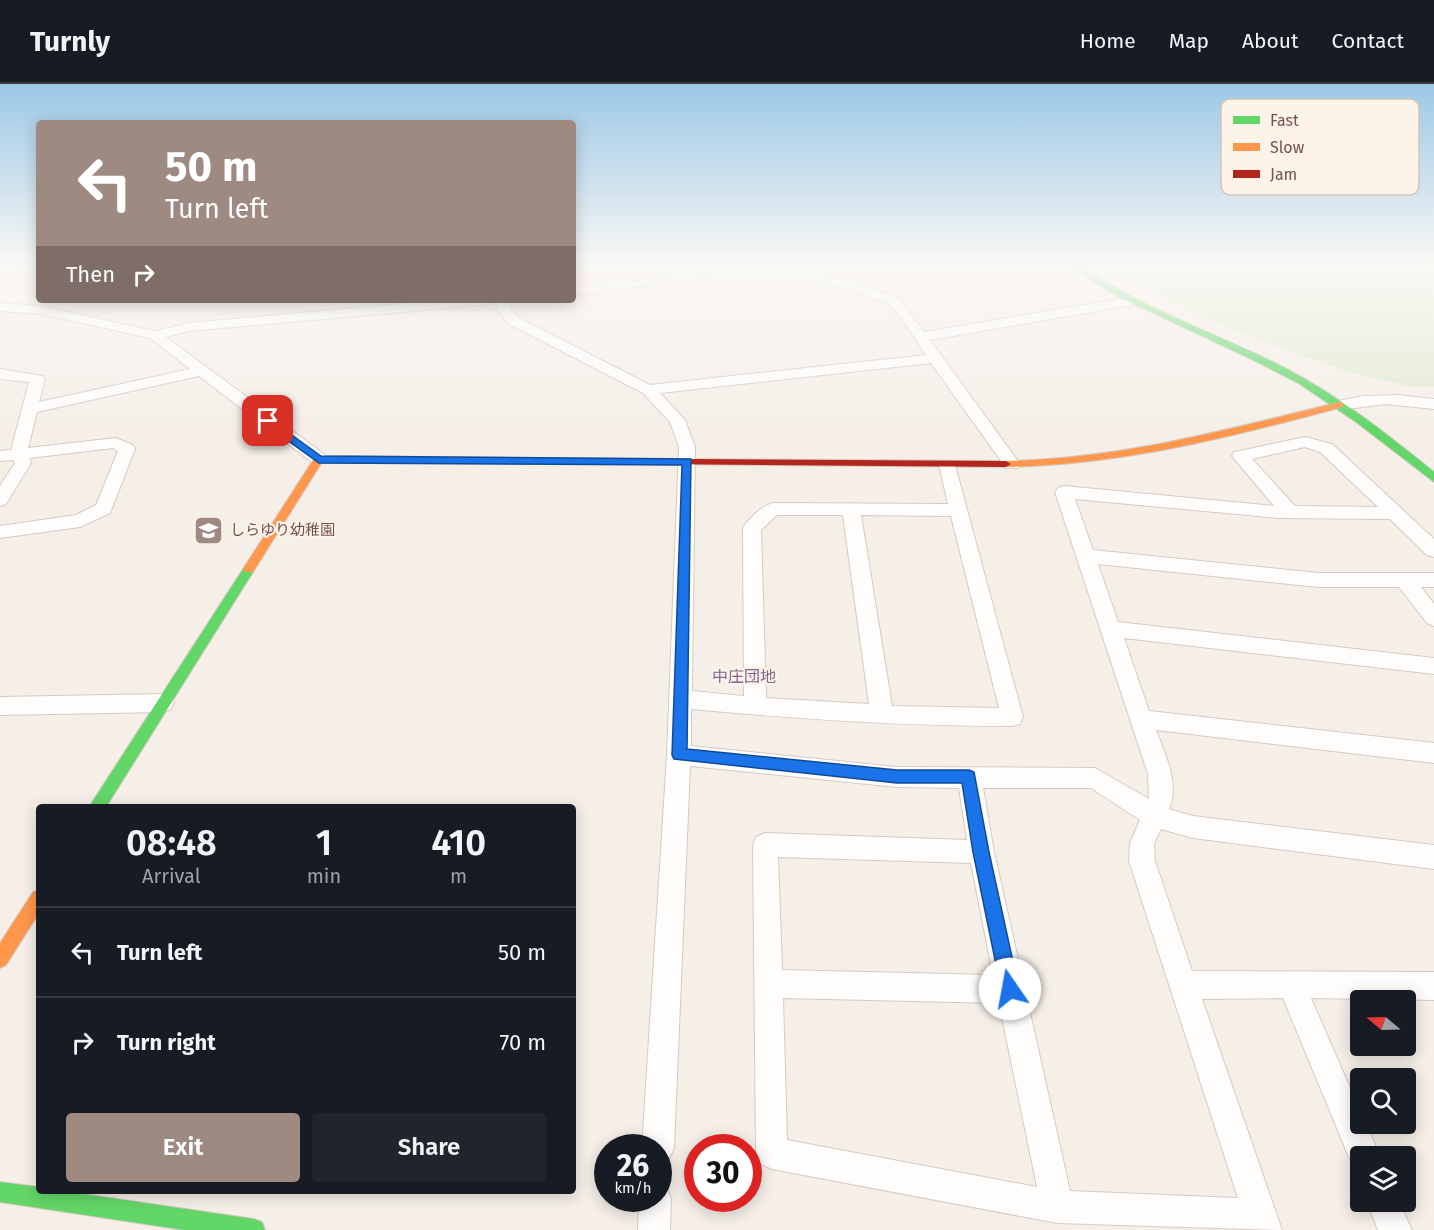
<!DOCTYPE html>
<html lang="en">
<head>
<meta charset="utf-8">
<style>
	body { margin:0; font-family:"Fira Sans","Noto Sans JP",sans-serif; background:#20242c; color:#f1f3f6; height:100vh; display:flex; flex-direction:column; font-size:22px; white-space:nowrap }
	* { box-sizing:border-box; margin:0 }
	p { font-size:20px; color:#9ea1a6 }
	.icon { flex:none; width:33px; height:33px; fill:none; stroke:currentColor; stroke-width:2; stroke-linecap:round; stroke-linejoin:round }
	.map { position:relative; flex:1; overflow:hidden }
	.details { position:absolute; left:36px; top:720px; width:540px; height:390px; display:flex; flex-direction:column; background:#171b24; border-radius:6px; box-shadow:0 3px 15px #0003 }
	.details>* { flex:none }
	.top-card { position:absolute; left:36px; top:36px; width:540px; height:183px; border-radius:6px; box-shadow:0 3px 15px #0003; background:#9f8a81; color:#fff; overflow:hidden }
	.needle { width:39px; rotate:289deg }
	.controls { position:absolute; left:1350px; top:906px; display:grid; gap:12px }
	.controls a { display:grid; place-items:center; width:66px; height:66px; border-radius:6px; background:#171b24; box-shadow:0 3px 15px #0003; font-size:30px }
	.speed { position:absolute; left:594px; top:1050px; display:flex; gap:12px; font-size:30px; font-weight:700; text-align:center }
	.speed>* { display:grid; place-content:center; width:78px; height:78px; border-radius:50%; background:#171b24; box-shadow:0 3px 15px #0003; line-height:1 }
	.speed small { font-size:15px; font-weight:400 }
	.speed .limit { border:9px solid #d22; background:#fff; color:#111 }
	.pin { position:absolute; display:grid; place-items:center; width:51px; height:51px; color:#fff; margin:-26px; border-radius:12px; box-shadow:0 3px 9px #0006 }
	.me { position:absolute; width:66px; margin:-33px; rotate:348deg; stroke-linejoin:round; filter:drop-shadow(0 0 4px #0008) }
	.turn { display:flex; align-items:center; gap:21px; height:126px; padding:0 30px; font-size:27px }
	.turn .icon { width:78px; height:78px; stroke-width:2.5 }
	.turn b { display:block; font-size:42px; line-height:51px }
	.then { display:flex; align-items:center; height:57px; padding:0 30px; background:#0003; gap:12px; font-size:22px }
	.eta { display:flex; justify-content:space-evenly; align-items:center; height:102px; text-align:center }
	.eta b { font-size:36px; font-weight:600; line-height:42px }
	.cta { display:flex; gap:12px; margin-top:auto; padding:12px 30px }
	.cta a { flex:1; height:69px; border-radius:6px; background:#9f8a81; color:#fff; font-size:24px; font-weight:600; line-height:69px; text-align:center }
	.cta a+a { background:#20242c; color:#f1f3f6 }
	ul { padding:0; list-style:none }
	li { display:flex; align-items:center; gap:18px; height:90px; padding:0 30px; border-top:2px solid #363941 }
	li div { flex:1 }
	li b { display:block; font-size:22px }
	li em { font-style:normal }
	header { display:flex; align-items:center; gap:36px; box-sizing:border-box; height:84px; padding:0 30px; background:#171b24; border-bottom:2px solid #363941 }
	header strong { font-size:28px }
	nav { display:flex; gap:33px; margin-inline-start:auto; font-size:21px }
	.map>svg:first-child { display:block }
</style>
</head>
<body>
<header>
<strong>Turnly</strong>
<nav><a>Home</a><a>Map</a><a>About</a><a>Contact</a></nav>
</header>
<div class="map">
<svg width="1434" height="1146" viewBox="0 0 1434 1146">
	<rect width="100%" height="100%" fill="#f5efe8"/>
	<!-- green -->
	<path fill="#e3ebd3" d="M 1099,182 L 1434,182 L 1434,303 L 1412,303 L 1342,286 L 1227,244 Z"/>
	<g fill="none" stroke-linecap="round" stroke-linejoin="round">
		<defs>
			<g id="street">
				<path d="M 736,186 L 777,186 L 817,190 L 861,200 L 900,215 L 924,248 L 1132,213 L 1139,217 L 1132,221 L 930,256 L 1020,380 L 1018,384 L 1006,384 L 931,279 L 660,309 L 685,336 L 695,363 L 692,607 L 744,612 L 743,444 C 749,434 762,422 773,419 L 948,420 L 939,381 L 941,377 L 953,377 L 955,381 L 1023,633 L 1020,640 L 1012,642 C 905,642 798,635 691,625 L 691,662 L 897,683 L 1095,684 L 1149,715 L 1148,690 L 1055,408 L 1058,404 L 1064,402 L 1274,422 L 1232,372 L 1234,368 L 1240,367 L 1305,353 L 1332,360 L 1434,455 L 1434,473 L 1427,471 L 1390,435 L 1279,434 L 1075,415 L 1093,466 L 1318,489 L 1434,489 L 1434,503 L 1421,503 L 1434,520 L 1434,542 L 1427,539 L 1399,503 L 1318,503 L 1098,480 L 1118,538 L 1434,574 L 1434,590 L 1124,554 L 1149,627 L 1434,659 L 1434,679 L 1156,646 C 1165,670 1180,700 1169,725 L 1193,732 L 1434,761 L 1434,785 L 1193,754 L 1161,745 L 1154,759 L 1155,777 L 1192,887 L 1434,888 L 1434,916 L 1311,914 L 1360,1027 L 1360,1040 L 1366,1040 L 1380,1072 L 1360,1072 L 1360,1086 L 1353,1083 L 1283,914 L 1202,915 L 1282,1146 L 1057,1139 L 772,1085 L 761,1080 L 756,1069 L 753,761 L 756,753 L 765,749 L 967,756 L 959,704 L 897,703 L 690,682 L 674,1064 L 669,1075 L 658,1079 L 658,1064 L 642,1064 L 667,671 L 679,363 L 670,338 L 643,309 L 509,240 L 497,226 L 496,217 L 490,220 L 189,247 L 166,253 L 325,371 L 327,375 L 325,379 L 313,379 L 199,292 L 37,328 L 28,364 L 116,354 L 133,361 L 135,365 L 110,429 L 80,443 L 0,454 L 0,442 L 76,431 L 96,421 L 118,367 L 113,364 L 29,374 L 31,379 L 6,420 L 0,422 L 0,402 L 15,379 L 13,376 L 0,377 L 0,367 L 11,366 L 29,298 L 0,295 L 0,285 L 42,292 L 45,295 L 39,318 L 190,285 L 150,254 L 41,230 L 0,227 L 0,219 L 41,222 L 155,247 L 189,239 L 444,216 L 510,216 L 511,225 L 519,234 L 650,301 L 926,271 C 915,255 905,236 891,222 C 886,217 874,215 866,212 C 774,176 668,199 573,211 L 573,203 ZM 1305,363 L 1320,368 L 1378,423 L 1295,422 L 1252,375 ZM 777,431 L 843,431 L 869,620 L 766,614 L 761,446 ZM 861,431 L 951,432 L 999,624 L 892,622 ZM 983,704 L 1091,704 L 1140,736 L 1130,759 L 1129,777 L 1238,1114 L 1070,1107 L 994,768 ZM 778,773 L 971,779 L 993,891 L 782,886 ZM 783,914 L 999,919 L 1037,1103 L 787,1056 Z"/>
				<path d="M 1398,311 L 1434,315 L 1434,325 L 1386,320 L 1339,326 L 1331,321 L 1333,318 L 1364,312 Z"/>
				<path d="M 163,610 L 171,613 L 174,619 L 171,625 L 163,628 L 0,631 L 0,613 Z"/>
				<path d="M 658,1099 L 666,1103 L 671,1114 L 670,1146 L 638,1146 L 639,1114 L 658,1114 Z"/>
				<path d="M 1367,1118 L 1399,1118 L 1412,1146 L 1378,1146 Z"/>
			</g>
			<g id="fast">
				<path d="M 1067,182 C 1085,182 1125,210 1144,219 C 1190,242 1239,260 1285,284 C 1339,312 1387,350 1434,388 L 1434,398 L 1356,338 L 1298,299 L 1251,275 L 1119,213 Z"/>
				<path d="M 249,481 L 253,482 L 255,485 L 253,488 L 106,723 L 89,723 L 245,482 Z"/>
				<path d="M 0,1098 L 39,1103 L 39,1107 L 63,1107 L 254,1135 L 262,1138 L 265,1146 L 184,1146 L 0,1118 Z"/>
			</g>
			<g id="slow">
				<path d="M 1339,318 L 1343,319 L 1343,323 C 1231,353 1122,381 1006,383 L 1001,380 L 1006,377 C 1124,374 1226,346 1339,318 Z"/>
				<path d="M 319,372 L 536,374 L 541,377 L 536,380 L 322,378 L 253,488 L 245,488 L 243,485 L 245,482 L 315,373 Z"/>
				<path d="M 39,806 L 39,829 L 6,881 L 0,884 L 0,859 L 33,808 Z"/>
			</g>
			<path id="jam" d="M 536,374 L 1006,377 L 1011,380 L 1006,383 L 532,379 L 531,377 Z"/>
		</defs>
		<!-- street casing -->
		<use href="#street" stroke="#d4cac5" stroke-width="2"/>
		<!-- fast casing -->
		<use href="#fast" stroke="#d4cac4" stroke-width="2"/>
		<!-- slow casing -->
		<use href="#slow" stroke="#d4cac4" stroke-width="2"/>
		<!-- jam casing -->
		<use href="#jam" stroke="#d4cac4" stroke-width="2"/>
		<!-- street -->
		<use href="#street" fill="#fefdfc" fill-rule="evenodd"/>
		<!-- fast -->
		<use href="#fast" fill="#63d668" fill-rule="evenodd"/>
		<!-- slow -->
		<use href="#slow" fill="#ff974d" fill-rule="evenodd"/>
		<!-- jam -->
		<use href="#jam" fill="#b3261e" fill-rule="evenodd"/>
	</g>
	<!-- sky -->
	<linearGradient id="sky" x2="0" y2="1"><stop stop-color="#9cc8e6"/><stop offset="0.53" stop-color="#faf8f5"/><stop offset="1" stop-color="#faf8f5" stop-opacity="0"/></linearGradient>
	<rect width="1434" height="343" fill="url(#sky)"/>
	<!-- route -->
	<path fill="#1a73e8" stroke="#114b97" stroke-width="1.5" d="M 268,334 L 321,372 L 691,375 L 687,665 L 897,686 L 969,686 L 974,688 L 989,768 L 1019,905 L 1017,912 L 1010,914 L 1004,912 L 1001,905 L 973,768 L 962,699 L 897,699 L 674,675 L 672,671 L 682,381 L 319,379 L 265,340 L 265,335 Z"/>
	<!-- icons -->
	<defs>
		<symbol id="school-square" viewBox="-11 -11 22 22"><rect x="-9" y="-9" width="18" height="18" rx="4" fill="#9f8a81" stroke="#fef3e8"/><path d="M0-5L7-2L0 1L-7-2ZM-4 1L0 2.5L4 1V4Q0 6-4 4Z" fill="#fff"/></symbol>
	</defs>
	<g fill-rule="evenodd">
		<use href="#school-square" x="192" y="430" width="33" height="33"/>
	</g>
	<g text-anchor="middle" stroke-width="4.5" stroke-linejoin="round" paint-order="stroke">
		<!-- poi labels -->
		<g font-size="15" fill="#71544a" stroke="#fef3e8" text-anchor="start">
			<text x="230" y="451">しらゆり幼稚園</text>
		</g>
		<!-- neighbourhood labels -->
		<g font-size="16" fill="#816694" stroke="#fef3e8">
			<text x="744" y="598">中庄団地</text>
		</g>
	</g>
	<!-- legend -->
	<rect x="1221" y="15" width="198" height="96" rx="9" fill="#fef3e8" stroke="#d4c3b9" stroke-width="1.5"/>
	<rect x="1233" y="32" width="27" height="8" fill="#63d668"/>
	<rect x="1233" y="59" width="27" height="8" fill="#ff974d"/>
	<rect x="1233" y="86" width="27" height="8" fill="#b3261e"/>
	<g font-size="16" fill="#71544a">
		<text x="1270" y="42">Fast</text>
		<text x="1270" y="69">Slow</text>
		<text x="1270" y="96">Jam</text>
	</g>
</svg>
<div class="controls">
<a><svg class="needle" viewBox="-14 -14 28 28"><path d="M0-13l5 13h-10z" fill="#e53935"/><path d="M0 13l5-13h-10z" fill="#9ea1a6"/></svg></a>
<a><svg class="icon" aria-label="search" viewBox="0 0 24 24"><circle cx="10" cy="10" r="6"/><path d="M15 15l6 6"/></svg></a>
<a><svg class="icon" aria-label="layers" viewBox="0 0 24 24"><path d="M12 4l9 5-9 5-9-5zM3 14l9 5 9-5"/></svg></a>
</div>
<div class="speed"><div>26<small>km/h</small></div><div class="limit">30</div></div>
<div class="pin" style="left:268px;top:337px;background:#d93025"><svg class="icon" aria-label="arrive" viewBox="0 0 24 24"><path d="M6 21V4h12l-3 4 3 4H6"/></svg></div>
<svg class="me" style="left:1010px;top:905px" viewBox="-20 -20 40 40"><circle r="19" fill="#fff"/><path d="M0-13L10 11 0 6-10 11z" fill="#1a73e8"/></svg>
<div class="top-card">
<div class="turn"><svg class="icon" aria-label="left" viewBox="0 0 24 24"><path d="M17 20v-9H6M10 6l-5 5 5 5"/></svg><div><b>50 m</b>Turn left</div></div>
<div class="then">Then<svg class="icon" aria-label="right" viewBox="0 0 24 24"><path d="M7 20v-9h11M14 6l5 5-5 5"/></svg></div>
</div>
<section class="details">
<div class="eta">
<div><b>08:48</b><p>Arrival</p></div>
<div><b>1</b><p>min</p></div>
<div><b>410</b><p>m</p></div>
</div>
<ul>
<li><svg class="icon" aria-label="left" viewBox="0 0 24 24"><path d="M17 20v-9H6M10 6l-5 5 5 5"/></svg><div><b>Turn left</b></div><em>50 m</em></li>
<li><svg class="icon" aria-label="right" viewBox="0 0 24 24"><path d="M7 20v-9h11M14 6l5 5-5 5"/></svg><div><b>Turn right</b></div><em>70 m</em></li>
</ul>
<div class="cta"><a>Exit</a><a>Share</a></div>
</section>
</div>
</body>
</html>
